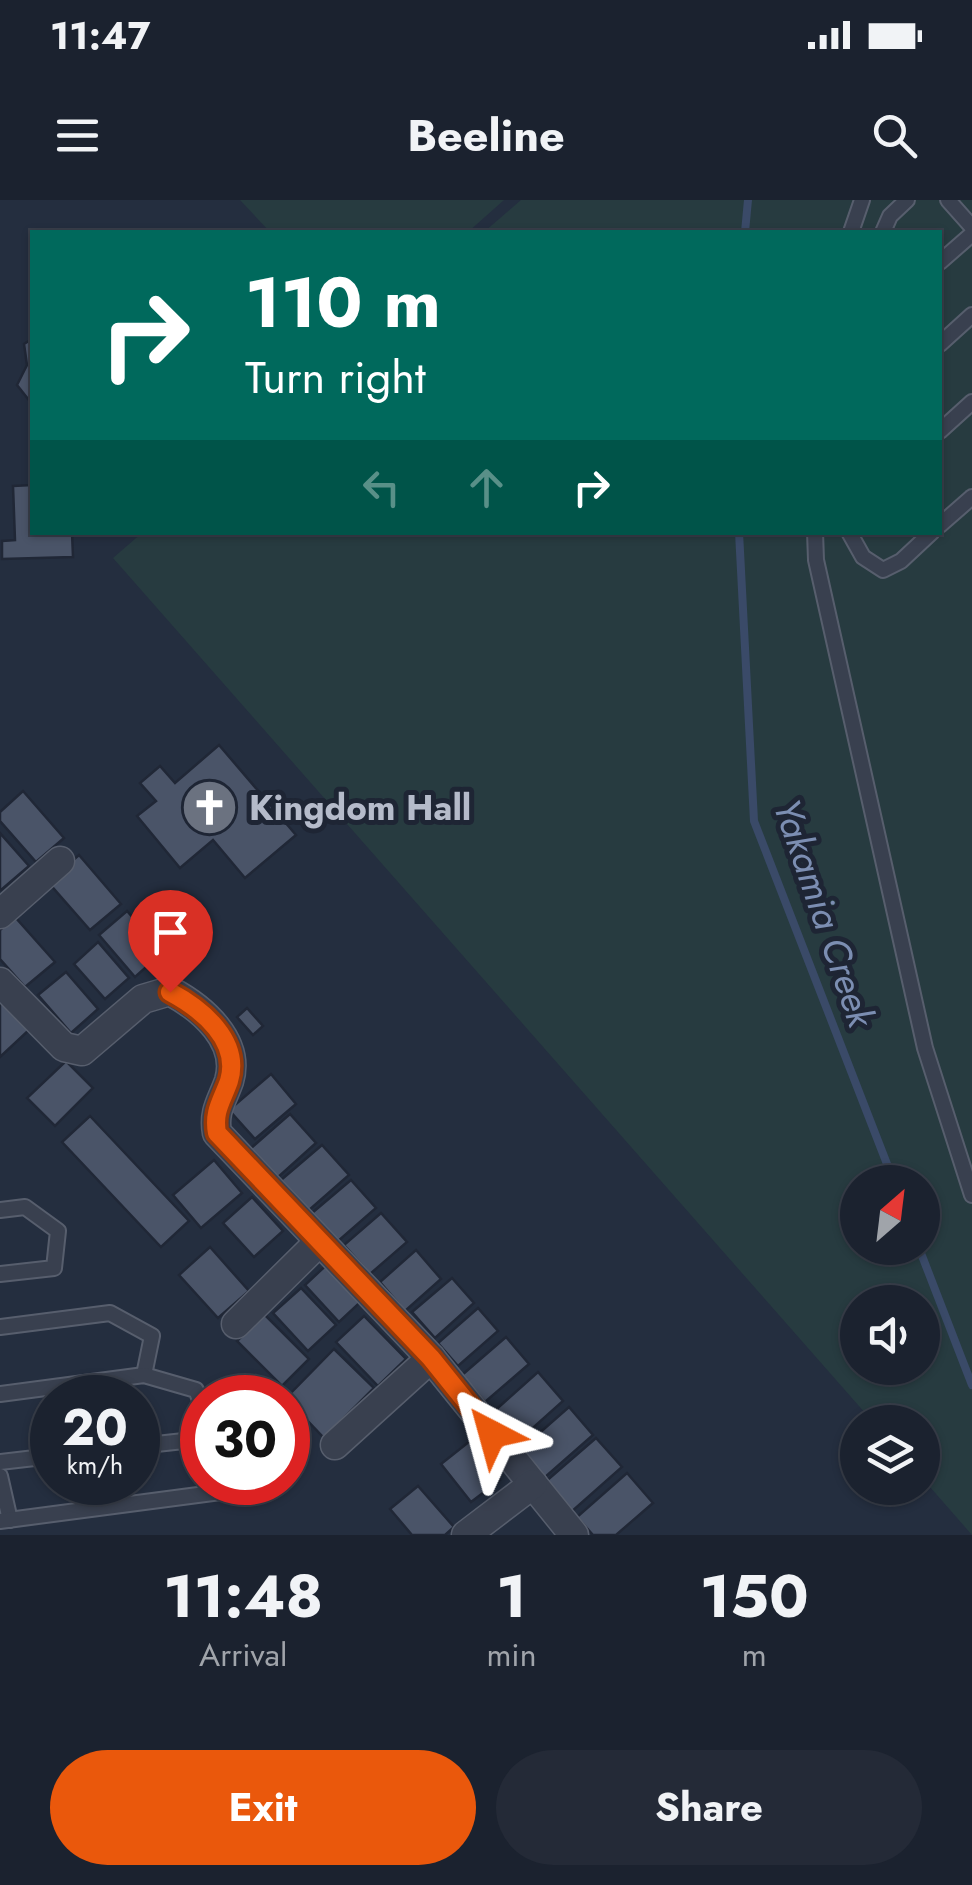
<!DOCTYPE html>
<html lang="en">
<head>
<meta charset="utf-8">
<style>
	body { margin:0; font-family:Jost,sans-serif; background:#242a37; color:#f1f3f6; height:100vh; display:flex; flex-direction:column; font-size:38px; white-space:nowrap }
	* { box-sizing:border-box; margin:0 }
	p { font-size:32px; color:#a0a4aa }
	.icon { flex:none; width:55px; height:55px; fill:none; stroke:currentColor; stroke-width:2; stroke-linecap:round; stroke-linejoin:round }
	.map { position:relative; height:1335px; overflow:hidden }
	.side { display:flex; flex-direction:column; background:#1b222f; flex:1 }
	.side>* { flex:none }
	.banner { position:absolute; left:30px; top:30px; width:912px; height:305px; border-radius:0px; box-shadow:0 2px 8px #0004,0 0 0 2px #393f4b; background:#00695c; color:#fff; overflow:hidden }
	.needle { width:65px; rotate:28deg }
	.buttons { position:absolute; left:840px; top:965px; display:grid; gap:20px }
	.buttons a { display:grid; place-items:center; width:100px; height:100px; border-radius:50%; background:#1b222f; box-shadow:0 2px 8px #0004,0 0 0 2px #393f4b; font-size:50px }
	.speed { position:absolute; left:30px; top:1175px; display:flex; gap:20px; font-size:50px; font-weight:700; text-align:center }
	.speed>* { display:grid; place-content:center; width:130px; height:130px; border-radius:50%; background:#1b222f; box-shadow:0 2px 8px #0004,0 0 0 2px #393f4b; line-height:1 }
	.speed small { font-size:25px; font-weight:400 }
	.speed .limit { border:15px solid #d22; background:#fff; color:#111 }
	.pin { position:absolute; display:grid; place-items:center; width:85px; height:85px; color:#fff; margin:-102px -42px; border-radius:50% 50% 50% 0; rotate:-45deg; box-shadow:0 0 10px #0007 }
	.pin .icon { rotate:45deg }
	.me { position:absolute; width:110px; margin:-55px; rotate:321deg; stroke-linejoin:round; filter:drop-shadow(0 0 8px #0008) }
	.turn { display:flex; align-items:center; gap:35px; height:210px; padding:0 50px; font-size:45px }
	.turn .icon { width:130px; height:130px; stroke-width:2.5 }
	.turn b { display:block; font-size:70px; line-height:85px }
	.lanes { display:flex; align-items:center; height:95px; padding:0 50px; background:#0003; justify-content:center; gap:50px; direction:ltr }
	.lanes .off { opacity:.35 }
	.eta { display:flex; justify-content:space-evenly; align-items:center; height:170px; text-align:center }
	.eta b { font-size:60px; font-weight:700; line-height:70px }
	.action { display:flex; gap:20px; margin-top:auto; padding:20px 50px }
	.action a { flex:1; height:115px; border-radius:60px; background:#ea580c; color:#fff; font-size:40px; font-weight:700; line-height:115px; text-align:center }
	.action a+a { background:#242a37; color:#f1f3f6 }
	.status { display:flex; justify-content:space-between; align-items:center; height:70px; padding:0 50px; background:#1b222f; direction:ltr }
	.status svg { height:28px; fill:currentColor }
	header { display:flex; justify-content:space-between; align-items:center; height:130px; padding:0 50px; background:#1b222f; font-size:45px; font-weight:700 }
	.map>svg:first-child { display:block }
</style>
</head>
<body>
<div class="status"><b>11:47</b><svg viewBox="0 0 49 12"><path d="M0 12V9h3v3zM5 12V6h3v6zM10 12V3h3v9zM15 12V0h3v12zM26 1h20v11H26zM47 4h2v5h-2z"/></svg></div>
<header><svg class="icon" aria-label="menu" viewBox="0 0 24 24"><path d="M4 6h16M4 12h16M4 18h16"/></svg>Beeline<svg class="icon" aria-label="search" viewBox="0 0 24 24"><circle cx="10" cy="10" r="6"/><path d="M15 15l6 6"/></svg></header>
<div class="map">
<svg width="972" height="1335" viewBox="0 0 972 1335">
	<rect width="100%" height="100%" fill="#242e3f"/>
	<!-- green -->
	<g fill="#273b40" fill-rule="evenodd">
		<path d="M 240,0 L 504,0 L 468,32 L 270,32 Z"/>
		<path d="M 521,0 L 972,0 L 972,1335 L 923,1279 L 922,1222 L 873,1222 L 113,358 L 143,332 L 940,332 L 940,32 L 484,32 ZM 858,982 L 922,982 L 922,1048 L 858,1048 ZM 858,1102 L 922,1102 L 922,1168 L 858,1168 Z"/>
	</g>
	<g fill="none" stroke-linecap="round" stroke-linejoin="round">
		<!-- stream -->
		<g stroke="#3a4a68" stroke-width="8">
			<path d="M 745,32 L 748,0"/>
			<path d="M 739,332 L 754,621 L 894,982"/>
			<path d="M 919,1048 L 972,1185"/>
		</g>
	</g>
	<!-- building -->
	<g fill="#4a5468" stroke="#202736" stroke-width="2.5">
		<path d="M 32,139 L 32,204 L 17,185 L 27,165 L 24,144 Z"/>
		<path d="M 13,286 L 32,285 L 32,332 L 72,332 L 73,357 L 2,359 L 2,341 L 15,340 Z"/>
		<path d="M 219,545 L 296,635 L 245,678 L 213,640 L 180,668 L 137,616 L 156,601 L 140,583 L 160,566 L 175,583 Z"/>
		<path d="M 23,591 L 64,638 L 36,662 L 0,621 L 0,612 Z"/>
		<path d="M 0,633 L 29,666 L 1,690 L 0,689 Z"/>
		<path d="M 79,655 L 121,704 L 90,730 L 48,682 Z"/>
		<path d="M 127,711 L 163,752 L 135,777 L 99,735 Z"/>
		<path d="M 15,717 L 55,762 L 25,787 L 0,759 L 0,730 Z"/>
		<path d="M 98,742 L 129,778 L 105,799 L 74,764 Z"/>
		<path d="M 66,772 L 98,809 L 71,833 L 38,795 Z"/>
		<path d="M 1,801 L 29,830 L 0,857 L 0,802 Z"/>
		<path d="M 247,808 L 263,826 L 253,835 L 237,817 Z"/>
		<path d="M 66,861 L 93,888 L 55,926 L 27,898 Z"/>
		<path d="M 271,874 L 296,904 L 255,939 L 229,910 Z"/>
		<path d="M 290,914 L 316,943 L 276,979 L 250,949 Z"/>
		<path d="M 90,916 L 189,1021 L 161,1047 L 62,942 Z"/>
		<path d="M 322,945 L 349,975 L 308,1011 L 281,980 Z"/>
		<path d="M 214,960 L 242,993 L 201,1028 L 173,995 Z"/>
		<path d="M 351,980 L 376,1008 L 337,1042 L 312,1013 Z"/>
		<path d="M 252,997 L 283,1031 L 254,1057 L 223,1023 Z"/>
		<path d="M 381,1013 L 407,1042 L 370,1074 L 344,1045 Z"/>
		<path d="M 210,1047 L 249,1091 L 218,1118 L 179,1075 Z"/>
		<path d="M 416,1050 L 441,1079 L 405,1111 L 380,1082 Z"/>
		<path d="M 334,1058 L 368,1095 L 339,1122 L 305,1085 Z"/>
		<path d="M 452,1078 L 474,1103 L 435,1138 L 412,1112 Z"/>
		<path d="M 301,1088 L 336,1125 L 308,1151 L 273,1113 Z"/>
		<path d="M 478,1108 L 498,1131 L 458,1166 L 438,1143 Z"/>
		<path d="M 264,1114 L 309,1159 L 282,1186 L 237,1141 Z"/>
		<path d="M 364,1116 L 406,1159 L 378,1186 L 336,1142 Z"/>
		<path d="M 506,1137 L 529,1164 L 485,1202 L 462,1175 Z"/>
		<path d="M 334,1149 L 374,1188 L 324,1238 L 286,1198 Z"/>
		<path d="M 538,1172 L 563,1201 L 516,1243 L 491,1214 Z"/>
		<path d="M 569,1207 L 593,1235 L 544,1278 L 520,1250 Z"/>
		<path d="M 596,1238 L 622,1267 L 570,1313 L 544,1283 Z"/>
		<path d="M 470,1241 L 500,1280 L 471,1302 L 441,1264 Z"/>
		<path d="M 627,1273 L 653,1303 L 616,1335 L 593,1335 L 577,1317 Z"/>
		<path d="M 418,1286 L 454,1327 L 445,1335 L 412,1335 L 390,1309 Z"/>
	</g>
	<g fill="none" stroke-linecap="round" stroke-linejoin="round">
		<defs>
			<g id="service">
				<path d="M 948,0 L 972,27"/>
				<path d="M 851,32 L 862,0"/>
				<path d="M 883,32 L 890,16 L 907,0"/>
				<path d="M 940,62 L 972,34"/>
				<path d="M 940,144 L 972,115"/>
				<path d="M 940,231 L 972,202"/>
				<path d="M 940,325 L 972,297"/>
				<path d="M 815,332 L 816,360 L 925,848 L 972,995"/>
				<path d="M 849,332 L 863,357 L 883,370 L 901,361 L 932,332"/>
				<path d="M 0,1010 L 25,1007 L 58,1031 L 54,1068 L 0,1074"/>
				<path d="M 0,1127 L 110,1113 L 152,1136 L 144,1175"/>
				<path d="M 0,1194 L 144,1175 L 196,1190 L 202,1205"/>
				<path d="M 138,1246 L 202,1239"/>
				<path d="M 0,1262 L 52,1256"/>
				<path d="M 0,1276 L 10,1320"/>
				<path d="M 0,1321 L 251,1288 L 251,1282"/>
			</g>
			<g id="minor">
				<path d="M 0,714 L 60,661"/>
				<path d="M 0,782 L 64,847 L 82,851 L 143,799 L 170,791 C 202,808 241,841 229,881 C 222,901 213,911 217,933 L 431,1158 L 574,1335"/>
				<path d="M 236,1124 L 319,1042"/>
				<path d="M 335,1245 L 431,1158"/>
				<path d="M 466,1335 L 533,1284"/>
			</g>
		</defs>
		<!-- service casing -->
		<use href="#service" stroke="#575e6d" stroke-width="18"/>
		<!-- minor casing -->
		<use href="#minor" stroke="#575e6d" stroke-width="31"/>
		<!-- service -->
		<use href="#service" stroke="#39404f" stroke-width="14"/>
		<!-- minor -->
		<use href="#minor" stroke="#39404f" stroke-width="28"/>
	</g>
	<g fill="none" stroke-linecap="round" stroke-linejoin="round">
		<defs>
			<path id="route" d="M 170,792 C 202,809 241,841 229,881 C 222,901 213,911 217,933 L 431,1158 L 492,1234"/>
		</defs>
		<!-- route casing -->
		<use href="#route" stroke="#983908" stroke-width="25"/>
		<!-- route -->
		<use href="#route" stroke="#ea580c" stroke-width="18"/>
	</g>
	<!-- icons -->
	<defs>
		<symbol id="church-disc" viewBox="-11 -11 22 22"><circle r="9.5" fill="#6b7280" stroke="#1e2534"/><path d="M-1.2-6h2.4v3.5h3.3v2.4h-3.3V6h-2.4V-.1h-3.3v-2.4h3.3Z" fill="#fff"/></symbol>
	</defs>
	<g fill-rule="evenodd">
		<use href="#church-disc" x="178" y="576" width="63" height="63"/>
	</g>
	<g text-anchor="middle" stroke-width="10" stroke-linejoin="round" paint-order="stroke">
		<!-- poi labels -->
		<g font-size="35" font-weight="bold" fill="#b5bbca" stroke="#1e2534" text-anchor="start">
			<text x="249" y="620">Kingdom Hall</text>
		</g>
		<!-- water labels -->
		<g font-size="38" font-style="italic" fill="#7c8eb2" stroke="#1e2534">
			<text transform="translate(824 713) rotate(71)" y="13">Yakamia Creek</text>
		</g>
	</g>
</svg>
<div class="buttons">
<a><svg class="needle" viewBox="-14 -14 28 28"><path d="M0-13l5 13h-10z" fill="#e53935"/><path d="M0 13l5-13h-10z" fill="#a0a4aa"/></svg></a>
<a><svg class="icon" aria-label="sound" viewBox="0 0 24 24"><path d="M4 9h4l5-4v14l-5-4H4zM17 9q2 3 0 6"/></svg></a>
<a><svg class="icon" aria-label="layers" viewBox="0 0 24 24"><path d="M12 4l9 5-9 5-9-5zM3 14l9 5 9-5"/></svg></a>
</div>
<div class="speed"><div>20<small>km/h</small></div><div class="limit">30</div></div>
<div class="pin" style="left:170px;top:792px;background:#d93025"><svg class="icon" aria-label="arrive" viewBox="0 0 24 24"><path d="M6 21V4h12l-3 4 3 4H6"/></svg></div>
<svg class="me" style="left:492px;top:1234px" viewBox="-20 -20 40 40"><path d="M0-17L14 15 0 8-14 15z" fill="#ea580c" stroke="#fff" stroke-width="4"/></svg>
<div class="banner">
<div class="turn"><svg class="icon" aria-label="right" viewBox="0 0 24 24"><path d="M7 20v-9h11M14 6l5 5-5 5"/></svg><div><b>110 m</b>Turn right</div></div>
<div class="lanes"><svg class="icon off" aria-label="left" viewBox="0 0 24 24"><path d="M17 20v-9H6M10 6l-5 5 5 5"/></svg><svg class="icon off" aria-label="ahead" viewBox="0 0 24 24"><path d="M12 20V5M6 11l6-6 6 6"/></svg><svg class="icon" aria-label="right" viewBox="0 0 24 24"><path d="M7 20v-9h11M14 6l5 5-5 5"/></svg></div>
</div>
</div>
<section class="side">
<div class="eta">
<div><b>11:48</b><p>Arrival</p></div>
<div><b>1</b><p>min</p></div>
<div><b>150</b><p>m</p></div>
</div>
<div class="action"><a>Exit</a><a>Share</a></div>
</section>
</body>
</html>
